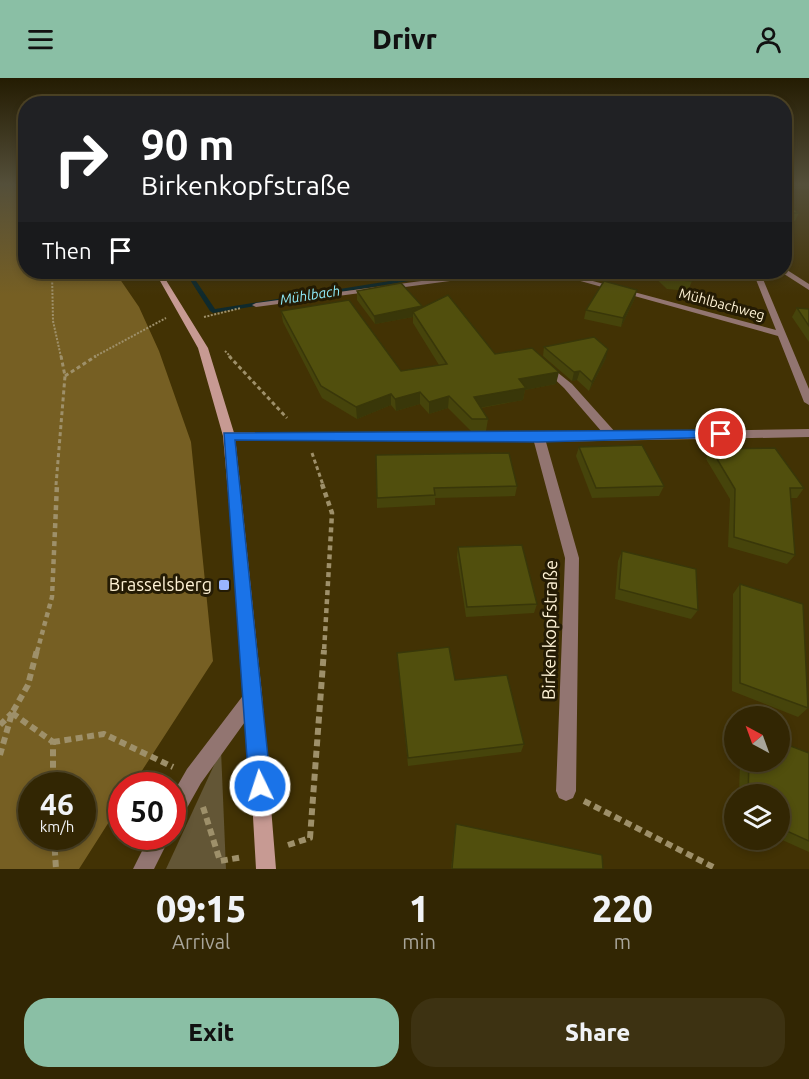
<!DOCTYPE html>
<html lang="en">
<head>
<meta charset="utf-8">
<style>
	body { margin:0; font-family:Ubuntu,sans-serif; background:#3d3212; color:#f1f3f6; height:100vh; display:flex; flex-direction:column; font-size:22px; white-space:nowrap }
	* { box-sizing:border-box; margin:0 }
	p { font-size:20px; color:#a8a59a }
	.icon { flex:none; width:33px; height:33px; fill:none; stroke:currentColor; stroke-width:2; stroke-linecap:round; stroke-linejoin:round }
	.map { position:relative; height:791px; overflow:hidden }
	.sheet { display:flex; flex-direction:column; background:#322603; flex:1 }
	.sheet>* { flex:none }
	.guide { position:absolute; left:18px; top:18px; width:774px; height:183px; border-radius:24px; box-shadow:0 3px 9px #0003,0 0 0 2px #4d4325; background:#202124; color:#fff; overflow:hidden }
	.needle { width:39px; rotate:319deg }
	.fabs { position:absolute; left:724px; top:628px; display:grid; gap:12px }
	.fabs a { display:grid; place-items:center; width:66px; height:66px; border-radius:50%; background:#322603; box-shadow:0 3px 9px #0003,0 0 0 2px #4d4325; font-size:30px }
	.speed { position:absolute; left:18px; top:694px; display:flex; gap:12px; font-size:30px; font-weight:700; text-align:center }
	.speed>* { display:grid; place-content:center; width:78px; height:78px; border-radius:50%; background:#322603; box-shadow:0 3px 9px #0003,0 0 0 2px #4d4325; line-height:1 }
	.speed small { font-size:15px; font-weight:400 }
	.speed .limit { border:9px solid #d22; background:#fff; color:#111 }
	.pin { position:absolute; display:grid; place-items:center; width:51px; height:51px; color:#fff; margin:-26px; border:3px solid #fff; border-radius:50%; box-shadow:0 2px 6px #0007 }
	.me { position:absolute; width:66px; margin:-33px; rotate:356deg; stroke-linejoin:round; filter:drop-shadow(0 0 4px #0008) }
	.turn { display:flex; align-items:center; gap:21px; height:126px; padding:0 24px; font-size:27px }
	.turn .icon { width:78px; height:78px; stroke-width:2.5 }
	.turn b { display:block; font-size:42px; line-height:51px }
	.then { display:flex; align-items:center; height:57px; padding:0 24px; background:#0003; gap:12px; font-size:22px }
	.eta { display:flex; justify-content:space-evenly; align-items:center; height:102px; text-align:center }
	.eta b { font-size:36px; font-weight:800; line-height:42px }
	.primary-button { display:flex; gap:12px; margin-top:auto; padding:12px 24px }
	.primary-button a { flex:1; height:69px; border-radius:24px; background:#8abfa5; color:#111; font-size:24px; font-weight:800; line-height:69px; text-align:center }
	.primary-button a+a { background:#3d3212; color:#f1f3f6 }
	header { display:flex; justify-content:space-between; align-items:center; height:78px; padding:0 24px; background:#8abfa5; color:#111; font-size:27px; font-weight:800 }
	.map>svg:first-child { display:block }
</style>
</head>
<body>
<header><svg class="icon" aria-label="menu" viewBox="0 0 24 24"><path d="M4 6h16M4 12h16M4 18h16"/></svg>Drivr<svg class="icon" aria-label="person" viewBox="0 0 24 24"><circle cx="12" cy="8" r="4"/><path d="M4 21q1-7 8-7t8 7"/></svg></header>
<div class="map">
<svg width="809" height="791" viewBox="0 0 809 791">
	<rect width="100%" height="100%" fill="#423204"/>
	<!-- green -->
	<path fill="#635636" d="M 221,672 L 226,791 L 166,791 Z"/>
	<!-- forest -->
	<path fill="#765f23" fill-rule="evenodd" d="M 0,106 L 25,106 L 26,194 L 115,194 L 139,229 L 159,273 L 191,364 L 213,583 L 132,708 L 122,708 L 121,725 L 79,791 L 0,791 ZM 32,708 L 82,708 L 82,759 L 32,759 Z"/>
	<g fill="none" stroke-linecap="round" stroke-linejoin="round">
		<!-- stream -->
		<path fill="#0f2a2d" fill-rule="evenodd" d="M 185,194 L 190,194 L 215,231 L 446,194 L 455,194 L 452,196 L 213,235 L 210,233 Z"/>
		<!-- path-far3 -->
		<g stroke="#9e906a" stroke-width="2" stroke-dasharray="2 1.5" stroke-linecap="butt">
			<path d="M 13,106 L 26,117"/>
			<path d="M 52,194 L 53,243 L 61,279"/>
			<path d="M 204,239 L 241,230"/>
			<path d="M 225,273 L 231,279"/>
			<path d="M 94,279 L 166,240"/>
		</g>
		<!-- path-far2 -->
		<g stroke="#9e906a" stroke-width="3" stroke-dasharray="4 3" stroke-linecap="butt">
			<path d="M 229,278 L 287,340"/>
			<path d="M 65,298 L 96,278"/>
			<path d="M 312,375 L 323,407"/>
			<path d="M 56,407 L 65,298 L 61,278"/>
		</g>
		<!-- path-far1 -->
		<g stroke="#9e906a" stroke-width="4.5" stroke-dasharray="5 4" stroke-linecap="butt">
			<path d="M 322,406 L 332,435 L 324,574"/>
			<path d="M 37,574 L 52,519 L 57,406"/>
		</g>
		<!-- path -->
		<g stroke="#9e906a" stroke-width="6" stroke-dasharray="7 4.5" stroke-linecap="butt">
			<path d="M 12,635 L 53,664 L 53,708"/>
			<path d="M 0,647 L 12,635"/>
			<path d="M 53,664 L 104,656 L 173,689"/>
			<path d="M 0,677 L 12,635 L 28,607 L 37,572"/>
			<path d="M 584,723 L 717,791"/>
			<path d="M 203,729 L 220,783 L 243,779"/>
			<path d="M 54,759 L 56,791"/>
			<path d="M 288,767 L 310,760 L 324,572"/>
		</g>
		<!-- lane -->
		<g fill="#927571" fill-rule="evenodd">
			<path d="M 547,286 L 572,306 L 616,355 L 618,358 L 616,361 L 608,361 L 564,310 L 544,291 L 544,287 Z"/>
			<path d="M 254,609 L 260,611 L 262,617 L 260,623 L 201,705 L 179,744 L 172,747 L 172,717 L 187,691 L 248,611 Z"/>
			<path d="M 149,759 L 170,759 L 154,791 L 133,791 Z"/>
		</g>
		<!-- street -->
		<g fill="#927571" fill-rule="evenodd">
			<path d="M 784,190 L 809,206 L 809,212 L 781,194 L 784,194 Z"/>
			<path d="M 489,194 L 506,194 L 502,196 L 256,229 L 252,227 L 256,225 Z"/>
			<path d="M 548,194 L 559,194 L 776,252 L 753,194 L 760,194 L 809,311 L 809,327 L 804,324 L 778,258 Z"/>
			<path d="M 809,351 L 809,359 L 546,364 L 579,480 L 576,713 L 573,720 L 566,723 L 559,720 L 556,713 L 565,480 L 534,364 L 229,362 L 223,358 L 229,354 L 539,356 Z"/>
		</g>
		<!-- secondary -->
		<path fill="#c79a93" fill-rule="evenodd" d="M 155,194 L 161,194 L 208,270 L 235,358 L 262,617 L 276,791 L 256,791 L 246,617 L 223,358 L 198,270 Z"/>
	</g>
	<!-- wall -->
	<g fill="#46440b">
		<rect x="784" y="106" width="25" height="5"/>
		<path d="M 784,124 L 799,135 L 795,143 L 784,144 Z"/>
		<path d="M 649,194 L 688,194 L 692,203 L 688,213 L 667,211 Z"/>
		<path d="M 357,213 L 422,229 L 495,276 L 556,306 L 525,312 L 523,322 L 481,330 L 488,341 L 486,353 L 471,353 L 448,330 L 429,336 L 420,326 L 396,333 L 391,327 L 357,341 L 322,320 L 283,244 L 281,233 L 401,293 L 439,287 L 413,245 L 413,239 L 375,246 L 357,222 Z"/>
		<path d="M 635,220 L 621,249 L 584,241 L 586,232 Z"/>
		<path d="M 797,230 L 809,231 L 809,264 L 792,239 Z"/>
		<path d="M 544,269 L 606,280 L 589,313 L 577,302 L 572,303 L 543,278 Z"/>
		<path d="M 579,369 L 664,408 L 659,418 L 592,420 L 576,378 Z"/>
		<path d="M 711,371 L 804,410 L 797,420 L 790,420 L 795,477 L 787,486 L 728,469 L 730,421 L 706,381 Z"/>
		<path d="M 376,377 L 517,408 L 515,418 L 435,420 L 435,427 L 377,430 Z"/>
		<path d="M 458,469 L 537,526 L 534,535 L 466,539 L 457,479 Z"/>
		<path d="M 622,473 L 698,532 L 691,541 L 615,521 L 618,483 Z"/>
		<path d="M 740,506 L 808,630 L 798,639 L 732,613 L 733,516 Z"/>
		<path d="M 397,575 L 455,602 L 524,666 L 521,674 L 408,688 Z"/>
		<path d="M 809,675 L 809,774 L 780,761 L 780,717 L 739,717 L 740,684 L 780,684 Z"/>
		<path d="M 456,746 L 603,791 L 451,791 Z"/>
	</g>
	<!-- shaded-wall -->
	<g fill="#393709">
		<path d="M 400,194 L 424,194 L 400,197 Z"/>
		<path d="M 637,212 L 635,220 L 621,249 L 623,240 Z"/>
		<path d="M 422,228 L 422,237 L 413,234 L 413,239 L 375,246 L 374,238 Z"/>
		<path d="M 608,271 L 606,280 L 589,313 L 592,304 Z"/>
		<path d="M 580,293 L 577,302 L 572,303 L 574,294 Z"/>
		<path d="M 559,294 L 556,306 L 525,312 L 523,322 L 473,331 L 474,319 L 519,301 Z"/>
		<path d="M 420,314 L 420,326 L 396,333 L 395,321 Z"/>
		<path d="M 391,316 L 391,327 L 357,341 L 356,329 Z"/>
		<path d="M 449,318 L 448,330 L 429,336 L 429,324 Z"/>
	</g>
	<!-- building -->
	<g fill="#514f0d" stroke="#393709" stroke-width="1.5">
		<path d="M 784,124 L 799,135 L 784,135 Z"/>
		<path d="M 662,194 L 688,194 L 692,203 L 670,201 Z"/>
		<path d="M 604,203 L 637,212 L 623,240 L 586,232 Z"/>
		<path d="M 401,205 L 422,228 L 374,238 L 357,213 Z"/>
		<path d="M 448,217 L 495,276 L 532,270 L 559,294 L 519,301 L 526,310 L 474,319 L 488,341 L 472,341 L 449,318 L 429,324 L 420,314 L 395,321 L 391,316 L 356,329 L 321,308 L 281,233 L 349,222 L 401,293 L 447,286 L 413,234 Z"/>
		<path d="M 797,230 L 809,231 L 809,248 Z"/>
		<path d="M 594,259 L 608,271 L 592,304 L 580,293 L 574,294 L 544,269 Z"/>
		<path d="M 642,367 L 664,408 L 596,410 L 579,369 Z"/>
		<path d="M 775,370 L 804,410 L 790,410 L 795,477 L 734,459 L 735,411 L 711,371 Z"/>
		<path d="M 509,375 L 517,408 L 434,410 L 435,417 L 377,420 L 376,377 Z"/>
		<path d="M 522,467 L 537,526 L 467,529 L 458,469 Z"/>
		<path d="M 622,473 L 696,491 L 698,532 L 619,511 Z"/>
		<path d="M 740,506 L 803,526 L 808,630 L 740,605 Z"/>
		<path d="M 449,569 L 455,602 L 507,597 L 524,666 L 408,680 L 397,575 Z"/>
		<path d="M 780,664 L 809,675 L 809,763 L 780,750 L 780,717 L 748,717 L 749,684 L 780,684 Z"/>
		<path d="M 456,746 L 602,777 L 603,791 L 452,791 Z"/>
	</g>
	<!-- sky -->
	<linearGradient id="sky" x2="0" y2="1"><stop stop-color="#241c02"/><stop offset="0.49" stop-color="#544f3a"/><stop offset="1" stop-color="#544f3a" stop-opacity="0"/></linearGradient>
	<rect width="809" height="217" fill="url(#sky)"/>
	<!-- route -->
	<path fill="#1a73e8" stroke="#114b97" stroke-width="1.5" d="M 721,352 L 728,356 L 726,359 L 538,364 L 235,362 L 271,708 L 267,715 L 260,718 L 252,715 L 249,708 L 224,355 Z"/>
	<!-- markers -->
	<rect fill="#99b5fd" stroke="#241b04" stroke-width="2" x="218" y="501" width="12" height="12" rx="3"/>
	<g text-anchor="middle" stroke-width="6" stroke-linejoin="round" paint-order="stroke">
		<!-- far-water labels -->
		<g font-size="14" font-style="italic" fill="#8eeaf8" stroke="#241b04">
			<text transform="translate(310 217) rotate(-9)" y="5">Mühlbach</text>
		</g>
		<!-- far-street labels -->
		<g font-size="14" fill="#fef2d5" stroke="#241b04">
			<text transform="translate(722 226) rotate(15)" y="5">Mühlbachweg</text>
		</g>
		<!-- near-poi labels -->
		<g font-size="18" fill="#fef2d5" stroke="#241b04" text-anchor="end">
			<text x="212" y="513">Brasselsberg</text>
		</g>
		<!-- near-street labels -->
		<g font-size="18" fill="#fef2d5" stroke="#241b04">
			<text transform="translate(550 552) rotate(-89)" y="6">Birkenkopfstraße</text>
		</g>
	</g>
</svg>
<div class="fabs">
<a><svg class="needle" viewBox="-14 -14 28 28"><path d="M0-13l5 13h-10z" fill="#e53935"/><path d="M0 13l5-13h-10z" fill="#a8a59a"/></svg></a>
<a><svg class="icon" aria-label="layers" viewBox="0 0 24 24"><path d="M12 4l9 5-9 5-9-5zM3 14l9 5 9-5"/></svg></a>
</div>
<div class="speed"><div>46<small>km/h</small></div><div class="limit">50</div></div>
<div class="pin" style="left:721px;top:356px;background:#d93025"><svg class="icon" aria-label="arrive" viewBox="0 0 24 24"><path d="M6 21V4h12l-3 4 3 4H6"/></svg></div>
<svg class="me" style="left:260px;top:708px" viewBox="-20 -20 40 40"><circle r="17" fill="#1a73e8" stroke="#fff" stroke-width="3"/><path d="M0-11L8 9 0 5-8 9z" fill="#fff"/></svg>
<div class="guide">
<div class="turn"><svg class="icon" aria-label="right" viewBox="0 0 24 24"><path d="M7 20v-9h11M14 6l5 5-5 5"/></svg><div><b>90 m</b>Birkenkopfstraße</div></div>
<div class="then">Then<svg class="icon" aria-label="arrive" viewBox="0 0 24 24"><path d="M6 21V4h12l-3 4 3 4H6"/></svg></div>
</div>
</div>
<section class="sheet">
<div class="eta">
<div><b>09:15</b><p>Arrival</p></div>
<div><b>1</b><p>min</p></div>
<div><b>220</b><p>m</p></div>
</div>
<div class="primary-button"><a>Exit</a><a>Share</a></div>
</section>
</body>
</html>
